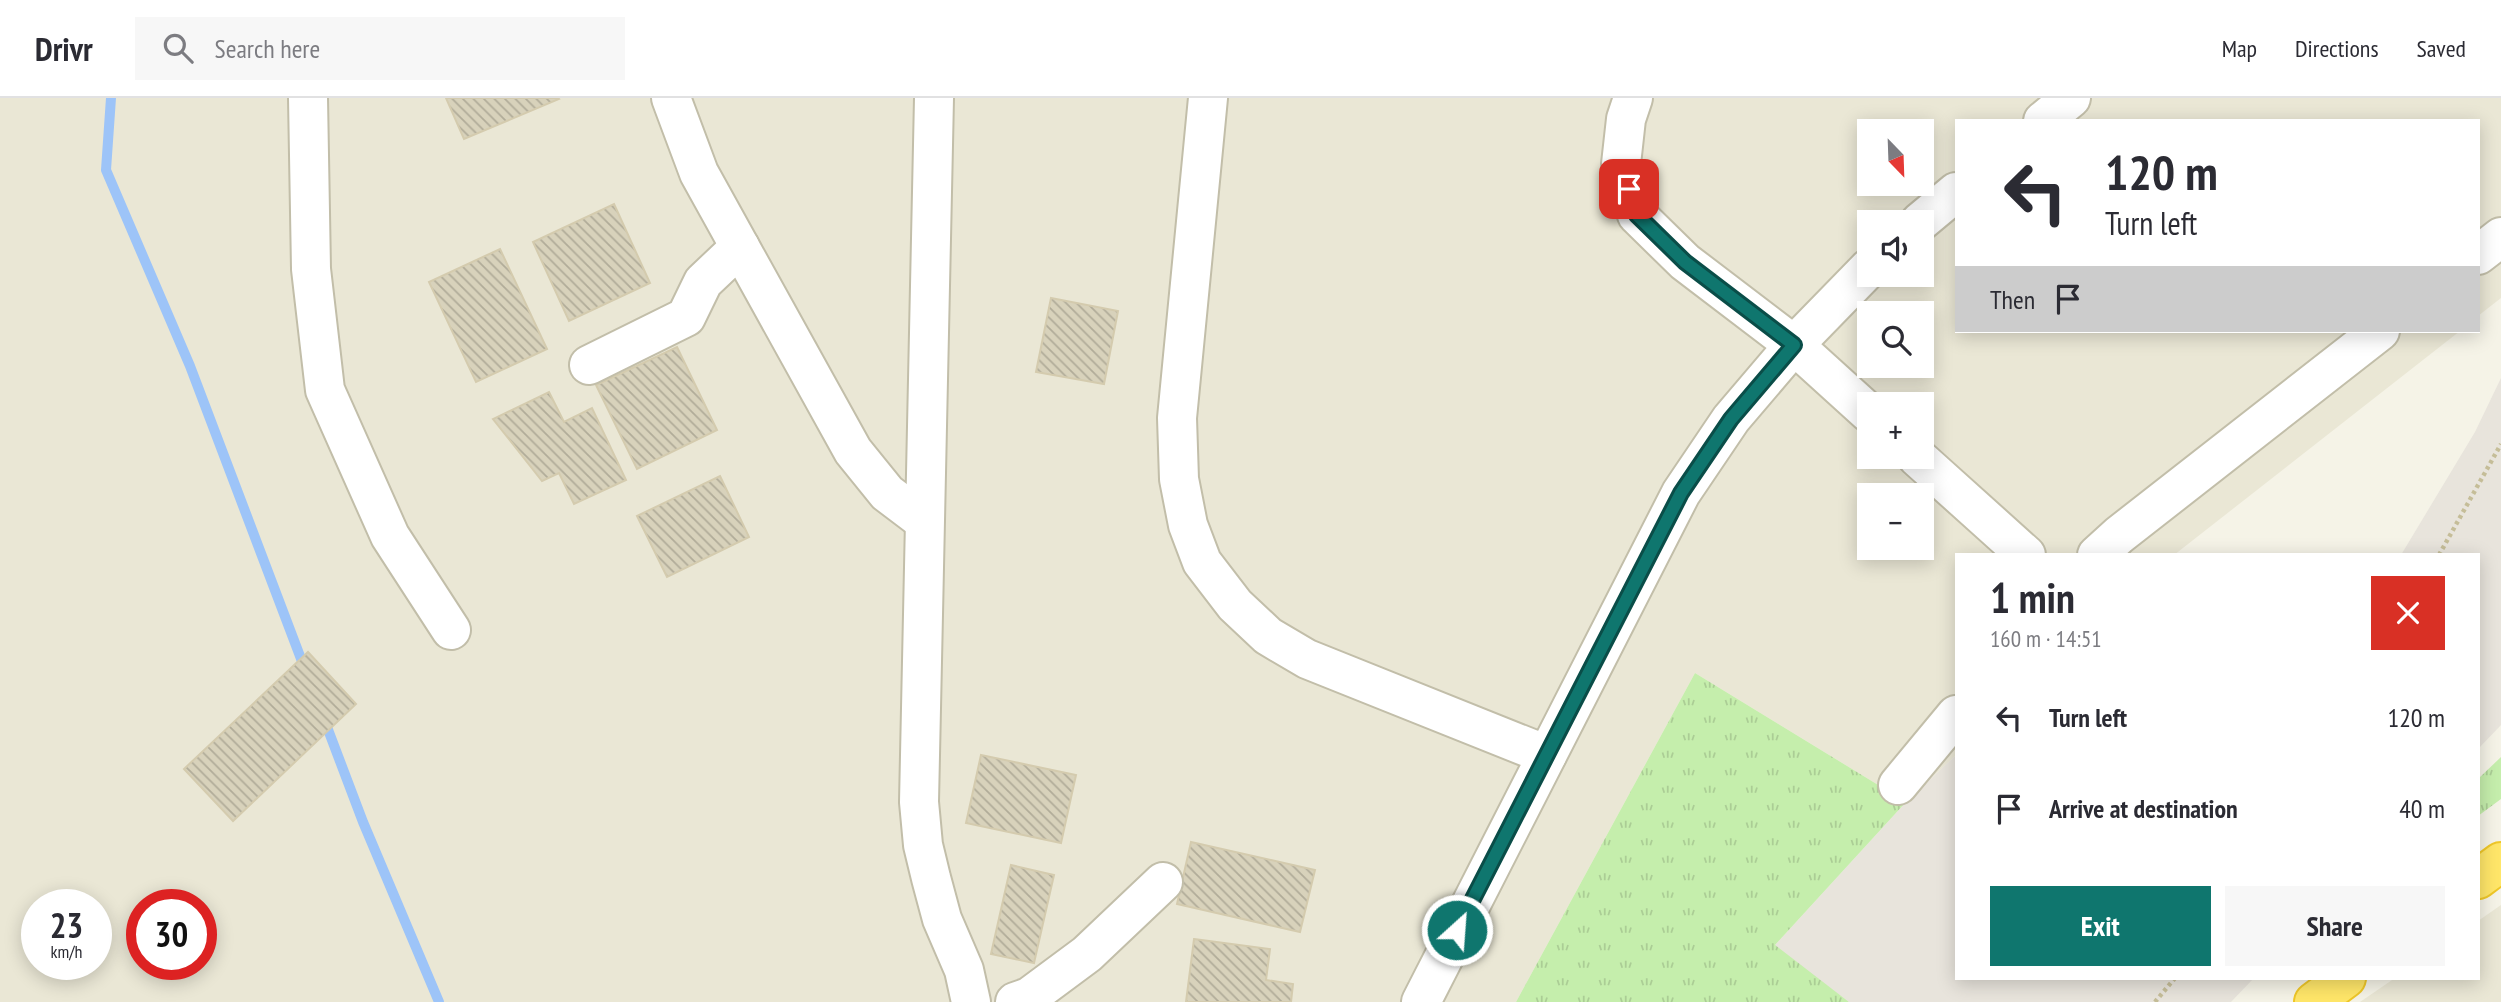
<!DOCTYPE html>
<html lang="en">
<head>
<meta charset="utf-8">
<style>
	body { margin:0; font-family:"PT Sans Narrow",sans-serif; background:#f7f7f7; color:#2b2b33; height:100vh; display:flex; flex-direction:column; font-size:26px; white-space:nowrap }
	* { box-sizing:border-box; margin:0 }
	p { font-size:23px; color:#7c7c81 }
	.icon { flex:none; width:38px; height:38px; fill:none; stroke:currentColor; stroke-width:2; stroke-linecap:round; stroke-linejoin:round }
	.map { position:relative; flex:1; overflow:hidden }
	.sheet { position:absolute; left:1955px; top:455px; width:525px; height:427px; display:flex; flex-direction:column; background:#fff; border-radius:0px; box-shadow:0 4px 18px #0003 }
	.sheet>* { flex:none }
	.guide { position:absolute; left:1955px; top:21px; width:525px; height:214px; border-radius:0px; box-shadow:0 4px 18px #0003; background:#fff; color:#2b2b33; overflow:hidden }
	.needle { width:46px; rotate:157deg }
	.buttons { position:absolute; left:1857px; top:21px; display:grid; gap:14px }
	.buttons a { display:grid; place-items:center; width:77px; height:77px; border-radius:0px; background:#fff; box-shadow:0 4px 18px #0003; font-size:35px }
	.speed { position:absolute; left:21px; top:791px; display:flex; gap:14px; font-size:35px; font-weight:700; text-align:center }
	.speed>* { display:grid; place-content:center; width:91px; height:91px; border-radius:50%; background:#fff; box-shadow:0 4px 18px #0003; line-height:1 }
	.speed small { font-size:18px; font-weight:400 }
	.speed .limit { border:10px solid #d22; background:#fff; color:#111 }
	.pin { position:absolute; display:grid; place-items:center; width:60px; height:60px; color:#fff; margin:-30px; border-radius:14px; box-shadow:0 4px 10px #0006 }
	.me { position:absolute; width:77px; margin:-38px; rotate:26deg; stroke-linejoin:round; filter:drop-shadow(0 0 5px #0008) }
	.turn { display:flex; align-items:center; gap:24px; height:147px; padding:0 35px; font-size:32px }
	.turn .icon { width:91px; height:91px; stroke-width:2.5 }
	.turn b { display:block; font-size:49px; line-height:60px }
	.then { display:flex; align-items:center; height:66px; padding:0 35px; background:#0003; gap:14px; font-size:26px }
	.round { display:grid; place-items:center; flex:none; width:74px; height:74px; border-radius:0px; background:#f7f7f7 }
	.overview { display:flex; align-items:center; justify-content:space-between; height:119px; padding:0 35px }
	h1 { font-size:42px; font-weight:600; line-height:52px }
	.button { display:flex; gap:14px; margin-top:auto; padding:14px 35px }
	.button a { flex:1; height:80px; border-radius:0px; background:#0f766e; color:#fff; font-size:28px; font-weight:600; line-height:80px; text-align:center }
	.button a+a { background:#f7f7f7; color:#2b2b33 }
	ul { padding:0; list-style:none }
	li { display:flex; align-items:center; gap:21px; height:91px; padding:0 35px }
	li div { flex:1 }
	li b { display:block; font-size:26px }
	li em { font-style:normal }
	header { display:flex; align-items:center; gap:42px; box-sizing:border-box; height:98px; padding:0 35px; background:#fff; border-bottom:2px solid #e1e1e2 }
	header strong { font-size:33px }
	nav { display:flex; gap:38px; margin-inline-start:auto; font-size:24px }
	.search { width:490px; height:63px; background:#f7f7f7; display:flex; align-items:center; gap:18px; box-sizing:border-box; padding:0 24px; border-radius:0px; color:#7c7c81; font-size:26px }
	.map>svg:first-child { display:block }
</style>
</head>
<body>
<header>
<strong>Drivr</strong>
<div class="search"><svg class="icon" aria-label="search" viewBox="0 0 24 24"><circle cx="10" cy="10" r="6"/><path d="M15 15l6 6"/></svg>Search here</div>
<nav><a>Map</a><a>Directions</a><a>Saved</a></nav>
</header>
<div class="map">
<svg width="2501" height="904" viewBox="0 0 2501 904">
	<defs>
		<pattern id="grass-tufts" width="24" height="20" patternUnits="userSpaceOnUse" patternTransform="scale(1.75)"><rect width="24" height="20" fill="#c5eeac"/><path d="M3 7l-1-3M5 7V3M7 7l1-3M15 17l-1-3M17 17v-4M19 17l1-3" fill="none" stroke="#abcd95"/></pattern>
		<pattern id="building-back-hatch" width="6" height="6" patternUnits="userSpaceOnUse" patternTransform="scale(1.75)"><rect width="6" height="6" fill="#d8d2bb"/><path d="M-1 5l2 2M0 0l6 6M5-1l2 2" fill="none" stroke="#b1ac99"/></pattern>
	</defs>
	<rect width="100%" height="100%" fill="#f5f3e7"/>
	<!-- residential -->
	<g fill="#eae7d5" fill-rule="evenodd">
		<path d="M 0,0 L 2501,0 L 2501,200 L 2478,218 L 2478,23 L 1956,23 L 1956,233 L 2460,233 L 2174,457 L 1956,457 L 1956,657 L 1906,704 L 1695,575 L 1516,904 L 0,904 ZM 1869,33 L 1922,33 L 1922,86 L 1869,86 ZM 1869,124 L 1922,124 L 1922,177 L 1869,177 ZM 1869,215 L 1922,215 L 1922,268 L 1869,268 ZM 1869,306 L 1922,306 L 1922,359 L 1869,359 ZM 1869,397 L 1922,397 L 1922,450 L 1869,450 ZM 37,807 L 96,807 L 96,866 L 37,866 ZM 142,807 L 201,807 L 201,866 L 142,866 Z"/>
		<path d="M 2501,807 L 2501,904 L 2360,904 L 2395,880 L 2478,880 L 2478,823 Z"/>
	</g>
	<!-- industrial -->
	<g fill="#e8e4dc">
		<path d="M 2501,280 L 2501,627 L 2478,651 L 2478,457 L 2401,457 L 2475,334 Z"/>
		<path d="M 1956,657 L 1956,880 L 2254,880 L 2231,904 L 1849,904 L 1774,848 L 1906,704 Z"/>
	</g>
	<!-- grass -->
	<g fill="url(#grass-tufts)">
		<path d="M 1695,575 L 1906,704 L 1775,847 L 1849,904 L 1516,904 Z"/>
		<path d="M 2501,659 L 2501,701 L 2478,718 L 2478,681 Z"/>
	</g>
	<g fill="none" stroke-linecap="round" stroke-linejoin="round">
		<!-- stream -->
		<g stroke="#9dc4f8" stroke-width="10">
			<path d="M 111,0 L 106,72 L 190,268 L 306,574"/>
			<path d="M 324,621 L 363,724 L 439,904"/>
		</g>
	</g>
	<!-- building -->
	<g fill="url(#building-back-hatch)" stroke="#d4cbae" stroke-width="2">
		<path d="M 446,0 L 558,0 L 559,1 L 464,41 Z"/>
		<path d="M 614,106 L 650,185 L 569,223 L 533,144 Z"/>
		<path d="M 500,151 L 547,251 L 476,284 L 429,184 Z"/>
		<path d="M 1051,200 L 1118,213 L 1104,286 L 1036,274 Z"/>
		<path d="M 677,249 L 717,332 L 637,371 L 596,287 Z"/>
		<path d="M 549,294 L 564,324 L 592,310 L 626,382 L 574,406 L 559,375 L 542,383 L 493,321 Z"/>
		<path d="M 720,378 L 749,439 L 667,479 L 637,418 Z"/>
		<path d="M 308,554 L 356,606 L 233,723 L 184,671 Z"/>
		<path d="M 981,657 L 1076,677 L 1061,745 L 966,725 Z"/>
		<path d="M 1191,744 L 1315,772 L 1300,834 L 1177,806 Z"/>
		<path d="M 1011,767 L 1054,777 L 1034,865 L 991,856 Z"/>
		<path d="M 1194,841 L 1270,851 L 1266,882 L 1293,886 L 1291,904 L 1186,904 Z"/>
	</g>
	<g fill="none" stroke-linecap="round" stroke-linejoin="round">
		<defs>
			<g id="minor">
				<path d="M 308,0 L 311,171 L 325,292 L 390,438 L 451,532"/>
				<path d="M 671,0 L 699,75 L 853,353 L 887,395 L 924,423"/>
				<path d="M 934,0 L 919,704 L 923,747 L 931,780 L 942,821 L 964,872 L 971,904"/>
				<path d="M 1208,0 L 1177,320 L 1179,381 L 1188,427 L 1202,464 L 1235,507 L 1268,538 L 1307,561 L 1547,657"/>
				<path d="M 2043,23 L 2071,0"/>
				<path d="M 1920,124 L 1956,94"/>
				<path d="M 2478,157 L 2501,139"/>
				<path d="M 1869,170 L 1794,247 L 1869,315"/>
				<path d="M 589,267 L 686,219 L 703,184 L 740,149"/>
				<path d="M 1917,359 L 2026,457"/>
				<path d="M 2097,457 L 2119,437 L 2380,233"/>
				<path d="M 1898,687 L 1956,617"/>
				<path d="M 1015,904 L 1029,899 L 1087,856 L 1163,784"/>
				<path d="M 1421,904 L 1681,395 L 1731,321 L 1794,247 L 1685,164 L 1637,117 L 1621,66 L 1626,21 L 1633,0"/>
			</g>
			<g id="highway">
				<path d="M 2478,781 L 2501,764"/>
				<path d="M 2314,904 L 2346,880"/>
			</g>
		</defs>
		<!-- minor casing -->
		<use href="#minor" stroke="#c2bea9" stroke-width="42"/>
		<!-- highway casing -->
		<use href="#highway" stroke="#efc728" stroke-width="42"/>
		<!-- path -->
		<g stroke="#c5bd98" stroke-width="4.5" stroke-dasharray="3.5 3.5" stroke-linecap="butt">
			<path d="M 2439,457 L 2501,346"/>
			<path d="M 2155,904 L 2175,880"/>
		</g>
		<!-- minor -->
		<use href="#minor" stroke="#fff" stroke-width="38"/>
		<!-- highway -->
		<use href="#highway" stroke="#ffe669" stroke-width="38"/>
	</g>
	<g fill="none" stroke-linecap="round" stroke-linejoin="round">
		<defs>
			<path id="route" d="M 1457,832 L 1681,395 L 1731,321 L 1794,247 L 1685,164 L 1637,117 L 1629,91"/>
		</defs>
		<!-- route casing -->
		<use href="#route" stroke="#0a4d48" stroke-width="18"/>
		<!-- route -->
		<use href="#route" stroke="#0f766e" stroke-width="12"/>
	</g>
</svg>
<div class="buttons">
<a><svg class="needle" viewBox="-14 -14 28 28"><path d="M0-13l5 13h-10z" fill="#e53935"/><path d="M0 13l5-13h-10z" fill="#7c7c81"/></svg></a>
<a><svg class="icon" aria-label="sound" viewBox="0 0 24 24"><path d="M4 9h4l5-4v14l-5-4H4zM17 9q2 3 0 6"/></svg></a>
<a><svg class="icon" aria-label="search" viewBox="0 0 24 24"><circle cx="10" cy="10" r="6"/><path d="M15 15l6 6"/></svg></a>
<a>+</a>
<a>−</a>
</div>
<div class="speed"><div>23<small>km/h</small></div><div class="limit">30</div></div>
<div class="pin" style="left:1629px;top:91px;background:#d93025"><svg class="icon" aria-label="arrive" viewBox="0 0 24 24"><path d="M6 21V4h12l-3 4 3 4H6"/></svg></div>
<svg class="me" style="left:1457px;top:832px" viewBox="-20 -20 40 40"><circle r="17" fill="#0f766e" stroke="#fff" stroke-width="3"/><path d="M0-11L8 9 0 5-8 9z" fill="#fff"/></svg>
<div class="guide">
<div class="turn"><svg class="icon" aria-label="left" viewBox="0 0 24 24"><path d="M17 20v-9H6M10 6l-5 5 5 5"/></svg><div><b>120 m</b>Turn left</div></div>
<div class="then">Then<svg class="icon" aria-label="arrive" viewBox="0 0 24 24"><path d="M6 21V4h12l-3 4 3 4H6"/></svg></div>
</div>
<section class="sheet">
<div class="overview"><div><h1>1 min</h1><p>160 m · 14:51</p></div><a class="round" style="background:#d93025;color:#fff"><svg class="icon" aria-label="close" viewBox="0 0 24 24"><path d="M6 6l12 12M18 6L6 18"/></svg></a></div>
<ul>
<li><svg class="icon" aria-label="left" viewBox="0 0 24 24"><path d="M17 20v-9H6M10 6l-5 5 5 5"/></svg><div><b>Turn left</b></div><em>120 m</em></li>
<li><svg class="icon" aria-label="arrive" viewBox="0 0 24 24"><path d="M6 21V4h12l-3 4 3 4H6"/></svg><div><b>Arrive at destination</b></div><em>40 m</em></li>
</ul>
<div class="button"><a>Exit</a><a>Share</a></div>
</section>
</div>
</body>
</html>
